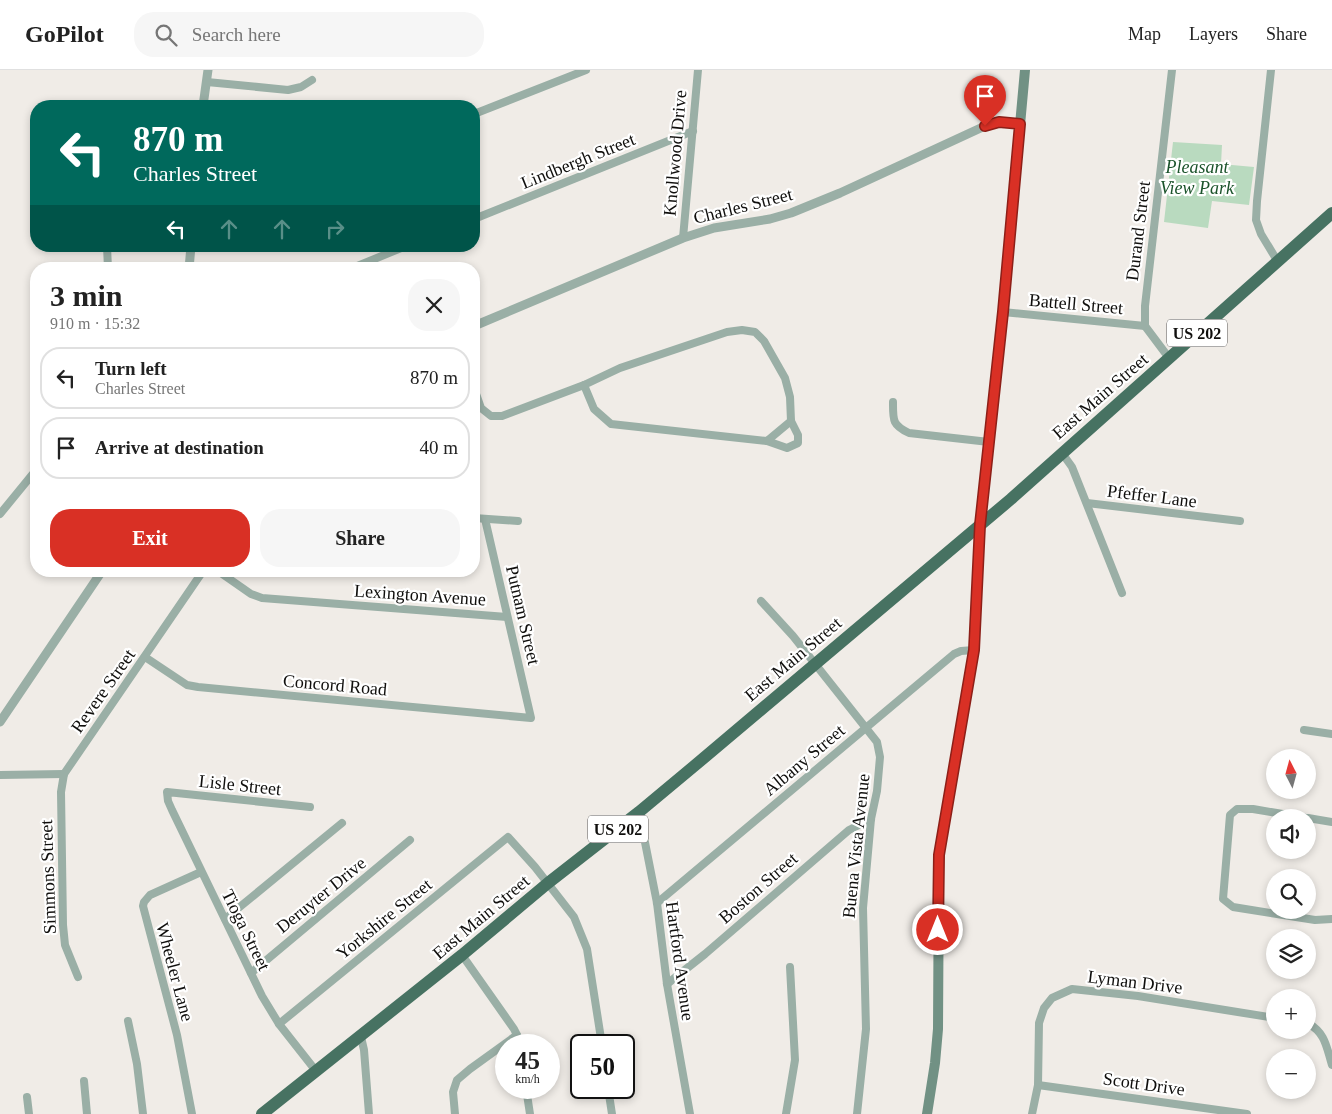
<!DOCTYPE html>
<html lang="en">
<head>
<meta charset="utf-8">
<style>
	body { margin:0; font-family:Georgia,serif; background:#f6f6f6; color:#222; height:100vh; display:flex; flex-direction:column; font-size:19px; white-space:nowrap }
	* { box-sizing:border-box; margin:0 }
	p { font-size:16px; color:#767676 }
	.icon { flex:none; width:28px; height:28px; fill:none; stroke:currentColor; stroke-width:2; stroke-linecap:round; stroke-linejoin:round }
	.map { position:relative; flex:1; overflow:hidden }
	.sheet { position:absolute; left:30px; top:192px; width:450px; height:315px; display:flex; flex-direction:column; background:#fff; border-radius:20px; box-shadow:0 2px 8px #0003 }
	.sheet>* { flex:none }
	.top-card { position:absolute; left:30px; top:30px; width:450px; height:152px; border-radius:20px; box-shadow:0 2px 8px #0003; background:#00695c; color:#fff; overflow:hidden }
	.needle { width:32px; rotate:354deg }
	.tools { position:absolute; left:1266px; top:679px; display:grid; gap:10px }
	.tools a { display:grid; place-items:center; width:50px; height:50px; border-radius:50%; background:#fff; box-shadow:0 2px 8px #0003; font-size:25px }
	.speed { position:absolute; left:495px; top:964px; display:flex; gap:10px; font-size:25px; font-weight:700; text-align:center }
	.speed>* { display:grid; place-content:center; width:65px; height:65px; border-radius:50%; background:#fff; box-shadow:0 2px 8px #0003; line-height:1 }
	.speed small { font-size:12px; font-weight:400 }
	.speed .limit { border:2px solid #111; border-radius:8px; background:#fff; color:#111 }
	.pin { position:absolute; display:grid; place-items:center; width:42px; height:42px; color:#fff; margin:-51px -21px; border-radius:50% 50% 50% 0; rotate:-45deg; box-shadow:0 0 5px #0007 }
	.pin .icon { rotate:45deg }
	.me { position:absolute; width:55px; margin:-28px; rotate:0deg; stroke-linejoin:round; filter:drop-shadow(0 0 4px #0008) }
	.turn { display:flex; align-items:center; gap:18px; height:105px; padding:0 20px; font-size:22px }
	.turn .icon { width:65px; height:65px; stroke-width:2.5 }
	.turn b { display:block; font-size:35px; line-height:42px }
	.lanes { display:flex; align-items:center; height:48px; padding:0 20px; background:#0003; justify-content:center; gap:25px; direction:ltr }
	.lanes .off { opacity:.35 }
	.round { display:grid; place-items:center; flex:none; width:52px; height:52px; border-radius:20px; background:#f6f6f6 }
	.head { display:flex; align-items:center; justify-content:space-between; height:85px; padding:0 20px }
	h1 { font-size:30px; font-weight:700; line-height:38px }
	.action { display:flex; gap:10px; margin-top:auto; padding:10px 20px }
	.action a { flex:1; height:58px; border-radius:20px; background:#d93025; color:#fff; font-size:20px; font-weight:700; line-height:58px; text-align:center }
	.action a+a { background:#f6f6f6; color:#222 }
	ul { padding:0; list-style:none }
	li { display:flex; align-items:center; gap:15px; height:62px; margin:0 10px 8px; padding:0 10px; border:2px solid #e0e0e0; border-radius:20px }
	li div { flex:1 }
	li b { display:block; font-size:19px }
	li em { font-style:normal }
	header { display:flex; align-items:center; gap:30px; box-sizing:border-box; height:70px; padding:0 25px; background:#fff; border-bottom:1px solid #e0e0e0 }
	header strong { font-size:24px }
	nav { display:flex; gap:28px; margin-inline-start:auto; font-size:18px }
	.search { width:350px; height:45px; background:#f6f6f6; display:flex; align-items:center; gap:12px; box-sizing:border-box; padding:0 18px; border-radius:20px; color:#767676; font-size:19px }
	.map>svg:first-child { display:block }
</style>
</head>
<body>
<header>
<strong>GoPilot</strong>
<div class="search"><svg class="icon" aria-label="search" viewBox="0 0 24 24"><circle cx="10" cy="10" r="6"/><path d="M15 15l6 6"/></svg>Search here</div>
<nav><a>Map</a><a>Layers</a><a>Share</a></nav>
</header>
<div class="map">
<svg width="1332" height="1044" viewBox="0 0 1332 1044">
	<rect width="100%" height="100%" fill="#f0ece7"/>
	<!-- green -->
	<path fill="#b9dabf" d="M 1173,72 L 1222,75 L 1221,94 L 1254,97 L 1249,135 L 1212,131 L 1208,158 L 1164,152 Z"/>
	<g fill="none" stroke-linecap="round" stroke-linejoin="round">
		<!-- minor -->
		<g stroke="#9aafa6" stroke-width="8">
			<path d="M 1271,0 L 1257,131 L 1256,150 L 1261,164 L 1278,192"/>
			<path d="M 207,12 L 288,20 L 301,17 L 312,10"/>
			<path d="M 474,44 L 586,0"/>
			<path d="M 474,149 L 693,61"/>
			<path d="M 683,168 L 698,0"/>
			<path d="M 107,176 L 108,199"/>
			<path d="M 350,199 L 406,176"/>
			<path d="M 1003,242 L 1145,256"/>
			<path d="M 742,260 L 755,262 L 764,271 L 785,308 L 790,327 L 791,351 L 767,371 L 611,354 L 594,339 L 584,315 L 620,298 L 727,262 Z"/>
			<path d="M 1169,288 L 1145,256 L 1145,236 L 1172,0"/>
			<path d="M 474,318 L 481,338 L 491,346 L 502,346 L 584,315"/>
			<path d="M 893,332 C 893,350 892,355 909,363 L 989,372"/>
			<path d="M 767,371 L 787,378 L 798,373 L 798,365 L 791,351"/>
			<path d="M 1062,383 L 1072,397 L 1122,523"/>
			<path d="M 1087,433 L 1240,451"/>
			<path d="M 0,444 L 36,400"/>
			<path d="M 474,448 L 518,451"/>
			<path d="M 218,501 L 251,524 L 262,528 L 507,547"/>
			<path d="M 761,531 L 793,566 L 877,672 L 880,687 L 877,721 L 871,749 L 863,838 L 866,959 L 857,1044"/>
			<path d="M 145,587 L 187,615 L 198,617 L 531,648 L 485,449"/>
			<path d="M 1304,660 L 1332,664"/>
			<path d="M 0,705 L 64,704"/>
			<path d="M 310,737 L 167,722 L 168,731 L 172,740 L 262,926 L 279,954 L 316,1001"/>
			<path d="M 639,742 L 657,833 L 667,914 L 690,1044"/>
			<path d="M 1306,748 L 1253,739 L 1237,739 L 1230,745 L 1223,829 L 1233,837 L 1315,850 L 1332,849"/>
			<path d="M 1308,748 L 1332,752"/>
			<path d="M 657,833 L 954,584 L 961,581 L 974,580"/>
			<path d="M 225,849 L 342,753"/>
			<path d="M 462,885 L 514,959 L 517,965 L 519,975"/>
			<path d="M 251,903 L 410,770"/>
			<path d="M 78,907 L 65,875 L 63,855 L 61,722 L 64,704 L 203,501"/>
			<path d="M 667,914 L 705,884 L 849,760 L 871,749"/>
			<path d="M 128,951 L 137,994 L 143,1044"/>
			<path d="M 1308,953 C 1326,964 1326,976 1332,995"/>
			<path d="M 279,954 L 508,767 L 535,797 L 574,847 L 587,879 L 602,975"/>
			<path d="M 361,967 L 364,980 L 369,1044"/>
			<path d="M 84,1011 L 87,1044"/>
			<path d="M 1038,1015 L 1247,1044"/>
			<path d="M 526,1018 L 530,1044"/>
			<path d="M 608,1018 L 612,1044"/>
			<path d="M 27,1027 L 29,1044"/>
			<path d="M 192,1044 L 177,965 L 143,836 L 144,832 L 150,825 L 201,802"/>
			<path d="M 455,1044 L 453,1022 L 457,1010 L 470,999 L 517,965"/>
			<path d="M 786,1044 L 795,990 L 790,897"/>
			<path d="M 1032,1044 L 1038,1015 L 1039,953 L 1044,938 L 1052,928 L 1072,919 L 1138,926 L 1275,948"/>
		</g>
		<!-- tertiary -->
		<g stroke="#9aafa6" stroke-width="9">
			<path d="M 203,36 L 208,0"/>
			<path d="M 189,199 L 191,176"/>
			<path d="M 474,256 L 683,168 L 714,158 L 770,149 L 791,143 L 840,123 L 985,56 L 999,52 L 1020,54"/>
			<path d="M 0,652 L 102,501"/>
		</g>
		<!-- secondary -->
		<path stroke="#719184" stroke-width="10" d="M 927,1044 L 935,993 L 938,959 L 939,785 L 974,580 L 980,455 L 1003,242 L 1025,0"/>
		<!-- trunk -->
		<path stroke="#477262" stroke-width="12" d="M 262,1044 L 462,885 L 548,813 L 639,742 L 693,697 L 1011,429 L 1332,143"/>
	</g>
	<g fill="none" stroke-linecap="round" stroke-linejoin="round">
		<defs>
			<path id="route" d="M 938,860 L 939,785 L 974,580 L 980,455 L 1003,242 L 1020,54 L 999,52 L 985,56"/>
		</defs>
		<!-- route casing -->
		<use href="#route" stroke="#8d1f18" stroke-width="12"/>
		<!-- route -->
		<use href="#route" stroke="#d93025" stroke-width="9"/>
	</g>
	<g text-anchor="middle" stroke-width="4.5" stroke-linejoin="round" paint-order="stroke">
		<!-- shield labels -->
		<g fill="#fff" stroke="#585756" stroke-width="1">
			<rect x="1167" y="249.5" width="60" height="27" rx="4"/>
			<rect x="588" y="745.5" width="60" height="27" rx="4"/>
		</g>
		<g font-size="16" font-weight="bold" fill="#100f0d">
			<text x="1197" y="269">US 202</text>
			<text x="618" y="765">US 202</text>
		</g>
		<!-- street labels -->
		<g font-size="18" fill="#100f0d" stroke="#fff">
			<text transform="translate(675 83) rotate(-85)" y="6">Knollwood Drive</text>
			<text transform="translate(578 91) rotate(-22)" y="6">Lindbergh Street</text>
			<text transform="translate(743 136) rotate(-14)" y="6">Charles Street</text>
			<text transform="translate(1138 161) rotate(-83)" y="6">Durand Street</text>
			<text transform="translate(1076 234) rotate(5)" y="6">Battell Street</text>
			<text transform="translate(1100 326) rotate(-41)" y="6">East Main Street</text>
			<text transform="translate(1152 426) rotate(7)" y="6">Pfeffer Lane</text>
			<text transform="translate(420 525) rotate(4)" y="6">Lexington Avenue</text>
			<text transform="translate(523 545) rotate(77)" y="6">Putnam Street</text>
			<text transform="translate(793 589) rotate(-40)" y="6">East Main Street</text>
			<text transform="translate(335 615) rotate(5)" y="6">Concord Road</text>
			<text transform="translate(103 621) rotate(-55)" y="6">Revere Street</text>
			<text transform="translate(804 690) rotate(-40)" y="6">Albany Street</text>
			<text transform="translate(240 715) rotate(6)" y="6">Lisle Street</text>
			<text transform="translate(856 776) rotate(-84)" y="6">Buena Vista Avenue</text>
			<text transform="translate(48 807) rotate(-92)" y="6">Simmons Street</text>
			<text transform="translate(758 818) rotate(-41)" y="6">Boston Street</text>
			<text transform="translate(321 825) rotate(-39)" y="6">Deruyter Drive</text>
			<text transform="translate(481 847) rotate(-40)" y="6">East Main Street</text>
			<text transform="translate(384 849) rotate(-39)" y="6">Yorkshire Street</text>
			<text transform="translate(246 860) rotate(64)" y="6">Tioga Street</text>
			<text transform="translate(680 891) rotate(82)" y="6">Hartford Avenue</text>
			<text transform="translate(175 902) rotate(75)" y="6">Wheeler Lane</text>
			<text transform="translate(1135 912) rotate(7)" y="6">Lyman Drive</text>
			<text transform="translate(1144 1014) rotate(8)" y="6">Scott Drive</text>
		</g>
		<!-- park labels -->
		<g font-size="18" font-style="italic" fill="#1b532b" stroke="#fff">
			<text x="1197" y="103">Pleasant<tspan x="1197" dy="21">View Park</tspan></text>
		</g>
	</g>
</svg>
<div class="tools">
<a><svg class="needle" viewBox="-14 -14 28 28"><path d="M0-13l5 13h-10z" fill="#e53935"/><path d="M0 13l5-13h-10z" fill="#767676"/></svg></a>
<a><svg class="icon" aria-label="sound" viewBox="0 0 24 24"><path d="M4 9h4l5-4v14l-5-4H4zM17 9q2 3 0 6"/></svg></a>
<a><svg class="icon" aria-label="search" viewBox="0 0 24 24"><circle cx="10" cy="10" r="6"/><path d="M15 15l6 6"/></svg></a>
<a><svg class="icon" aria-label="layers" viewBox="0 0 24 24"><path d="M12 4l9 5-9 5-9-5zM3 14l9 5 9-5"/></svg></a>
<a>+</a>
<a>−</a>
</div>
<div class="speed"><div>45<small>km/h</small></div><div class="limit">50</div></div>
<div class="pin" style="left:985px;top:56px;background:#d93025"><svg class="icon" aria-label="arrive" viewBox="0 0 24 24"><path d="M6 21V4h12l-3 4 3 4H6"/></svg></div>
<svg class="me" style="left:938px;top:860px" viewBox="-20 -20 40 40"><circle r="17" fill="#d93025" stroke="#fff" stroke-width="3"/><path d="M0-11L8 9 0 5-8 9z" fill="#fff"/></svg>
<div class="top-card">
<div class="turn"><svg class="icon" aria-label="left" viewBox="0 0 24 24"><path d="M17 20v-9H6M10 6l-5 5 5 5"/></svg><div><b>870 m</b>Charles Street</div></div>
<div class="lanes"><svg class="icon" aria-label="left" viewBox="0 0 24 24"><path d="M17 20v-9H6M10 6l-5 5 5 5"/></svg><svg class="icon off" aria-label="ahead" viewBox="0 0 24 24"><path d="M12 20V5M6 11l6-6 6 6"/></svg><svg class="icon off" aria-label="ahead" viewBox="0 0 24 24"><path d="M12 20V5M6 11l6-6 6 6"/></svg><svg class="icon off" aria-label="right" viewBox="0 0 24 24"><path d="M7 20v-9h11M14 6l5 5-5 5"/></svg></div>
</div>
<section class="sheet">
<div class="head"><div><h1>3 min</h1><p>910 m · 15:32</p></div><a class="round"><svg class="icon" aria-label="close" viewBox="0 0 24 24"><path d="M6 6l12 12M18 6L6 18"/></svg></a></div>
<ul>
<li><svg class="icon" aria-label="left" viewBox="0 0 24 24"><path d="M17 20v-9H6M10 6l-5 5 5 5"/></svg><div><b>Turn left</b><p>Charles Street</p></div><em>870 m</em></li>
<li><svg class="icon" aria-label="arrive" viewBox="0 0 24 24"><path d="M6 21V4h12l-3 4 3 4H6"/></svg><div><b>Arrive at destination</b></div><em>40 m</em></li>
</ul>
<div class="action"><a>Exit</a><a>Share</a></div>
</section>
</div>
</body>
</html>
